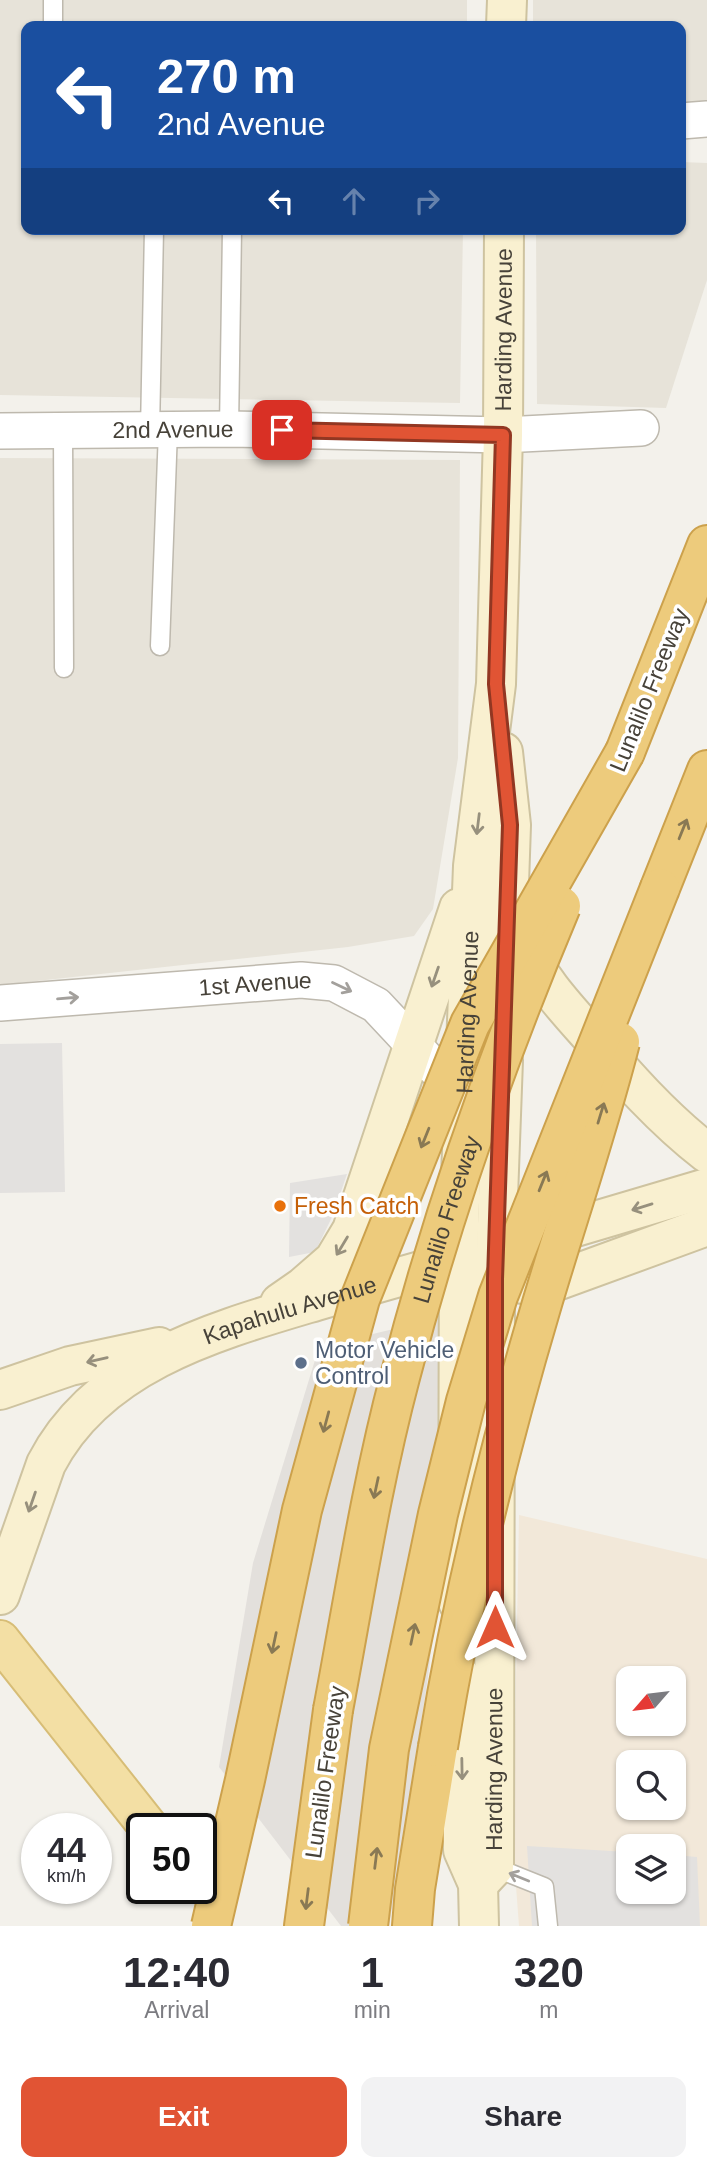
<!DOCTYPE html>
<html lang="en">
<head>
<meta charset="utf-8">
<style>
	body { margin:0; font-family:Helvetica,sans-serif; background:#f2f2f3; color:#2b2b33; height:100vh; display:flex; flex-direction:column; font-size:26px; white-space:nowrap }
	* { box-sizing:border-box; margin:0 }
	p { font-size:23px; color:#7c7c81 }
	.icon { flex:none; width:38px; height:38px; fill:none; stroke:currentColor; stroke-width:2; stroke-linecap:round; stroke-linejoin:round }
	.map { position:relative; height:1926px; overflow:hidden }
	.drawer { display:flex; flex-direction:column; background:#fff; flex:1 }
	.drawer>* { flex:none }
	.banner { position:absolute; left:21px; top:21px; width:665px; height:214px; border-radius:14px; box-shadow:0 2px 5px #0004; background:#1a4fa0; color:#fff; overflow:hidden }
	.needle { width:46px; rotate:242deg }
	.buttons { position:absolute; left:616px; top:1666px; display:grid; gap:14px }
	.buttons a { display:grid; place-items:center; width:70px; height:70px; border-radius:14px; background:#fff; box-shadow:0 2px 5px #0004; font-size:35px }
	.speed { position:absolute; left:21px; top:1813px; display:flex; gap:14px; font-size:35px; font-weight:700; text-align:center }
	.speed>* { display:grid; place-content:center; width:91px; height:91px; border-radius:50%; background:#fff; box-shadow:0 2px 5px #0004; line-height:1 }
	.speed small { font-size:18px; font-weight:400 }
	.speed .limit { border:4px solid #111; border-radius:10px; background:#fff; color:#111 }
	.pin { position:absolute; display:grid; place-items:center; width:60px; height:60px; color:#fff; margin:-30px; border-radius:14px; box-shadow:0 4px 10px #0006 }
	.me { position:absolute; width:77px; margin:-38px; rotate:0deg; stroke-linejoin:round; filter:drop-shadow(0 0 5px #0008) }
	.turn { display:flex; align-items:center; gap:24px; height:147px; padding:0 21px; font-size:32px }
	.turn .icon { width:91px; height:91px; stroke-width:2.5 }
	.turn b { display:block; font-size:49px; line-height:60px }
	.lanes { display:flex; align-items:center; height:66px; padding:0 21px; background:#0003; justify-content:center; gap:35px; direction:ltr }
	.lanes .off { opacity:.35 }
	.eta { display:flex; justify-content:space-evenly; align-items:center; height:119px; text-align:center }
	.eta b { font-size:42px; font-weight:600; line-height:49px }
	.button { display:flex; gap:14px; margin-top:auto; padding:14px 21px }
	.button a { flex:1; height:80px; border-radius:14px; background:#e15434; color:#fff; font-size:28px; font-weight:600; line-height:80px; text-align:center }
	.button a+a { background:#f2f2f3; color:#2b2b33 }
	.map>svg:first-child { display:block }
</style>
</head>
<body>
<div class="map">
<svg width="707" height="1926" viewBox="0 0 707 1926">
	<rect width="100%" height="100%" fill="#f3f1eb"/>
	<!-- residential -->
	<g fill="#e7e3d9">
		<path d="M 0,0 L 467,0 L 467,26 L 26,26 L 26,229 L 463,229 L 460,403 L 0,395 Z"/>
		<path d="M 533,0 L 707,0 L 707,102 L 681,102 L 681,26 L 533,26 Z"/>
		<path d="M 681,162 L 707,163 L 707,280 L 666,408 L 537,404 L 536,229 L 681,229 Z"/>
		<path d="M 0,458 L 460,460 L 458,758 L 433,909 L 414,936 L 348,947 L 0,985 Z"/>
	</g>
	<!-- commercial -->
	<path fill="#f2e8d9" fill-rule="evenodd" d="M 519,1515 L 707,1559 L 707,1926 L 519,1926 L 513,1846 ZM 628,1678 L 674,1678 L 674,1724 L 628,1724 ZM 628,1762 L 674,1762 L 674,1808 L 628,1808 ZM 628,1846 L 674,1846 L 674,1892 L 628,1892 Z"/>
	<!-- industrial -->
	<path fill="#e3e0dc" d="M 439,1318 L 439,1580 L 428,1677 L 403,1842 L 389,1926 L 341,1926 L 219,1767 L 253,1563 L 319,1347 Z"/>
	<!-- parking -->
	<g fill="#e3e1df">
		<path d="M 62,1043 L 65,1192 L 0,1193 L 0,1044 Z"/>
		<path d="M 347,1174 L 333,1215 L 315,1252 L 289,1257 L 290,1183 Z"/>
		<path d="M 527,1846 L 628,1852 L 628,1892 L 674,1892 L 674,1855 L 697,1857 L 700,1926 L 532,1926 Z"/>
	</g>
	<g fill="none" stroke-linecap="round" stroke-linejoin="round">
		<defs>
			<g id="lane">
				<path d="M 53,0 L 53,25"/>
				<path d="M 229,429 L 232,229"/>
				<path d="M 150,431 L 154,229"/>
				<path d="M 63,432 L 64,668"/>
				<path d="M 160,646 L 168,430"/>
				<path d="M 494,1867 L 544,1887 L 548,1926"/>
			</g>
			<g id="street">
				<path d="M 681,121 L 707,119"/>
				<path id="s1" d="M 0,431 L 229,429 L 503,435 L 641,428"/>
				<path id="s2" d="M 0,1003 L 301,980 L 334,983 L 376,1005 L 464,1099"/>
			</g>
			<g id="secondary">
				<path d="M 506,26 L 507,0"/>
				<path d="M 503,752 L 511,825 L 506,972"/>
				<path d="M 523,943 C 538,978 564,1006 589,1034 C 626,1077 662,1118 707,1153"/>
				<path d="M 538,1238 L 707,1188"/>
				<path d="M 476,1268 L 495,1279 L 540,1287 L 707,1226"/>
				<path d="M 280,1303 L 303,1287 L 334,1260 L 352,1230 L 459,908"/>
				<path d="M 0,1390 L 70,1366 L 159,1347"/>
				<path id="s3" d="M 0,1595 L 46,1464 C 98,1363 215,1331 316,1301 C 364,1287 412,1273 460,1260"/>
				<path id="s4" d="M 458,1602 L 459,1228 L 473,866 L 496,684 L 503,435 L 504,229"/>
				<path d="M 460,1676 L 463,1850 L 478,1884 L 479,1926"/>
				<path id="s5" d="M 478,1884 L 494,1867 L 495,1279 L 503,1060"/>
			</g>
			<path id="primary" d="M 0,1640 L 150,1829"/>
			<g id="highway">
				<path d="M 625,752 L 707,545"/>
				<path d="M 660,888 L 707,770"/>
				<path d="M 304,1926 L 333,1710"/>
				<path d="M 412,1926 L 415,1889 L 438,1747"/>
			</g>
		</defs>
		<!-- lane casing -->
		<use href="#lane" stroke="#beb9ae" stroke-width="21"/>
		<!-- street casing -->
		<use href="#street" stroke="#beb9ae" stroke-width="38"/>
		<!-- secondary casing -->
		<use href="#secondary" stroke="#cec3a0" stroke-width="42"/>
		<!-- primary casing -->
		<use href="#primary" stroke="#d7bd76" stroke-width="42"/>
		<!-- highway casing -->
		<use href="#highway" stroke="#cca14c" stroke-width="42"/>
		<!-- lane -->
		<use href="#lane" stroke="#fff" stroke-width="18"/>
		<!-- street -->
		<use href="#street" stroke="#fff" stroke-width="35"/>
		<!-- secondary -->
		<use href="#secondary" stroke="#f9f0d0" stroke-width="38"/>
		<!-- primary -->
		<use href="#primary" stroke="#f3dfa4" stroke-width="38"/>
		<!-- highway -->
		<use href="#highway" stroke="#edcb7c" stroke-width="38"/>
		<defs>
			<g id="highway-bridge">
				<path id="s6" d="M 333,1710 C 354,1599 371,1486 400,1377 C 441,1218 497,1058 561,906"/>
				<path d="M 438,1747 C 462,1598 498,1452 541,1307 C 567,1219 597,1132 620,1042"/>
				<path d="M 211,1926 L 245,1780 L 302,1510 L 360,1299 L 470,1024 L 625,752"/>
				<path d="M 368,1926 L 389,1749 L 438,1514 L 466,1401 L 498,1296 L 660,888"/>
			</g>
		</defs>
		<!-- highway-bridge casing -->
		<use href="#highway-bridge" stroke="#cca14c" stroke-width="42" stroke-linecap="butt"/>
		<!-- highway-bridge -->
		<use href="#highway-bridge" stroke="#edcb7c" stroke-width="38"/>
	</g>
	<!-- one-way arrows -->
	<defs><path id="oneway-shaft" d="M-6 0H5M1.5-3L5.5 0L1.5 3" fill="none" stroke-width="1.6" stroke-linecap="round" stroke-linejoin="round" transform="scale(1.75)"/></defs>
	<g stroke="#97907d">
		<use href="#oneway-shaft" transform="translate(478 824) rotate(97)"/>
		<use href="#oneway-shaft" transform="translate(435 977) rotate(109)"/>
		<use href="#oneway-shaft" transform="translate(642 1207) rotate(163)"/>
		<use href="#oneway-shaft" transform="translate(342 1246) rotate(121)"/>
		<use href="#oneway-shaft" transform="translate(97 1360) rotate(167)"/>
		<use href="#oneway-shaft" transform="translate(32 1502) rotate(109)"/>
		<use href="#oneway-shaft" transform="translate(462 1769) rotate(89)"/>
	</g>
	<g stroke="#897954">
		<use href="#oneway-shaft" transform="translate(683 829) rotate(-68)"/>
		<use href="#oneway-shaft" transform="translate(601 1113) rotate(-73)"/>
		<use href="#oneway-shaft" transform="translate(425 1138) rotate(112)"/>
		<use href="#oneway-shaft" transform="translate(543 1181) rotate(-68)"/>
		<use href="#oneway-shaft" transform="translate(326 1422) rotate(105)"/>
		<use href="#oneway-shaft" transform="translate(376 1488) rotate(102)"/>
		<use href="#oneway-shaft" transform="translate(413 1634) rotate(-78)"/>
		<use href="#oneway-shaft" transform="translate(274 1643) rotate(102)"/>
		<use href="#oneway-shaft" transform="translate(376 1858) rotate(-83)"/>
		<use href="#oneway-shaft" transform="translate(307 1899) rotate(97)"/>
	</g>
	<g stroke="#a3a09c">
		<use href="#oneway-shaft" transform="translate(342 987) rotate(25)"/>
		<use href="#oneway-shaft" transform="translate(68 998) rotate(-5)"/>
		<use href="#oneway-shaft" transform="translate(519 1877) rotate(-158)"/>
	</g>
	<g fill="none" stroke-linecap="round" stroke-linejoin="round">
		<defs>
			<path id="route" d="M 282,430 L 503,435 L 496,684 L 510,825 L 495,1279 L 495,1627"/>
		</defs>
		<!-- route casing -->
		<use href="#route" stroke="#923722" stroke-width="18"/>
		<!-- route -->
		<use href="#route" stroke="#e15434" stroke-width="12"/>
	</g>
	<!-- markers -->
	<circle fill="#e8710a" stroke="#fff" stroke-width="2.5" cx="280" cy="1206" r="7"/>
	<circle fill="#5c6f8a" stroke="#fff" stroke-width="2.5" cx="301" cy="1363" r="7"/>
	<g text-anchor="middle" stroke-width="7" stroke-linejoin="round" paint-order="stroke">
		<!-- street labels -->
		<g font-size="23" fill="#474239" stroke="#fff">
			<text dy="8" stroke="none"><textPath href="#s4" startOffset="1274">Harding Avenue</textPath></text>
			<text dy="8" stroke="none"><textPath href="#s1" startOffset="173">2nd Avenue</textPath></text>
			<text transform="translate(649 690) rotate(-68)" y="8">Lunalilo Freeway</text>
			<text dy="8" stroke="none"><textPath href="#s2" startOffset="256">1st Avenue</textPath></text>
			<text dy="8" stroke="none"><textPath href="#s4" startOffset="590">Harding Avenue</textPath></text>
			<text dy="8" stroke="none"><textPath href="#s6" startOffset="504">Lunalilo Freeway</textPath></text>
			<text dy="8" stroke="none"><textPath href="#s3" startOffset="436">Kapahulu Avenue</textPath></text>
			<text dy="8" stroke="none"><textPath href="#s5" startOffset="121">Harding Avenue</textPath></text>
			<text transform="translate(325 1772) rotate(-82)" y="8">Lunalilo Freeway</text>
		</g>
		<!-- food labels -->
		<g font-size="23" fill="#c56008" stroke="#fff" text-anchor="start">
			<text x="294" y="1214">Fresh Catch</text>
		</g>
		<!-- service labels -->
		<g font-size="23" fill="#4e5e75" stroke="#fff" text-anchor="start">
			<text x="315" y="1358">Motor Vehicle<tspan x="315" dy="26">Control</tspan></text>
		</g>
	</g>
</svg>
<div class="buttons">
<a><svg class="needle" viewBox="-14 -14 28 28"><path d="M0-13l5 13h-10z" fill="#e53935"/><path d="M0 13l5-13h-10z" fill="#7c7c81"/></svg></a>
<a><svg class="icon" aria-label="search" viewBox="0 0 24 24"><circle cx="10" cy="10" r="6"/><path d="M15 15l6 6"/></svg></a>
<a><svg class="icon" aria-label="layers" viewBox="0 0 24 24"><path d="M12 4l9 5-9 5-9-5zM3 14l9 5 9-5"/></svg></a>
</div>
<div class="speed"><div>44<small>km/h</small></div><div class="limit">50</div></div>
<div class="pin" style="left:282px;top:430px;background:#d93025"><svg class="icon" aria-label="arrive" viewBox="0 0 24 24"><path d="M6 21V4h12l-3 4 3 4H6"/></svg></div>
<svg class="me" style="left:495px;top:1627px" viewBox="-20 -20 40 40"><path d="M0-17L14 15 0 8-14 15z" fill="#e15434" stroke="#fff" stroke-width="4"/></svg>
<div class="banner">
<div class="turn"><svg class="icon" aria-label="left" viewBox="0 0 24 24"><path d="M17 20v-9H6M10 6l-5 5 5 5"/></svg><div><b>270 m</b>2nd Avenue</div></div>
<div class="lanes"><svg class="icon" aria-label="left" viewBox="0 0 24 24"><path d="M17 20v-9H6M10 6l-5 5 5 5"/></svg><svg class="icon off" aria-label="ahead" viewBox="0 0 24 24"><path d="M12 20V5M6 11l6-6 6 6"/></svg><svg class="icon off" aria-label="right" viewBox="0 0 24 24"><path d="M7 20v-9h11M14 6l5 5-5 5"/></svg></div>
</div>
</div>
<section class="drawer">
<div class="eta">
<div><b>12:40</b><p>Arrival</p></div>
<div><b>1</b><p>min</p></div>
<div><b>320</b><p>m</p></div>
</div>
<div class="button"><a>Exit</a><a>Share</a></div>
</section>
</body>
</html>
